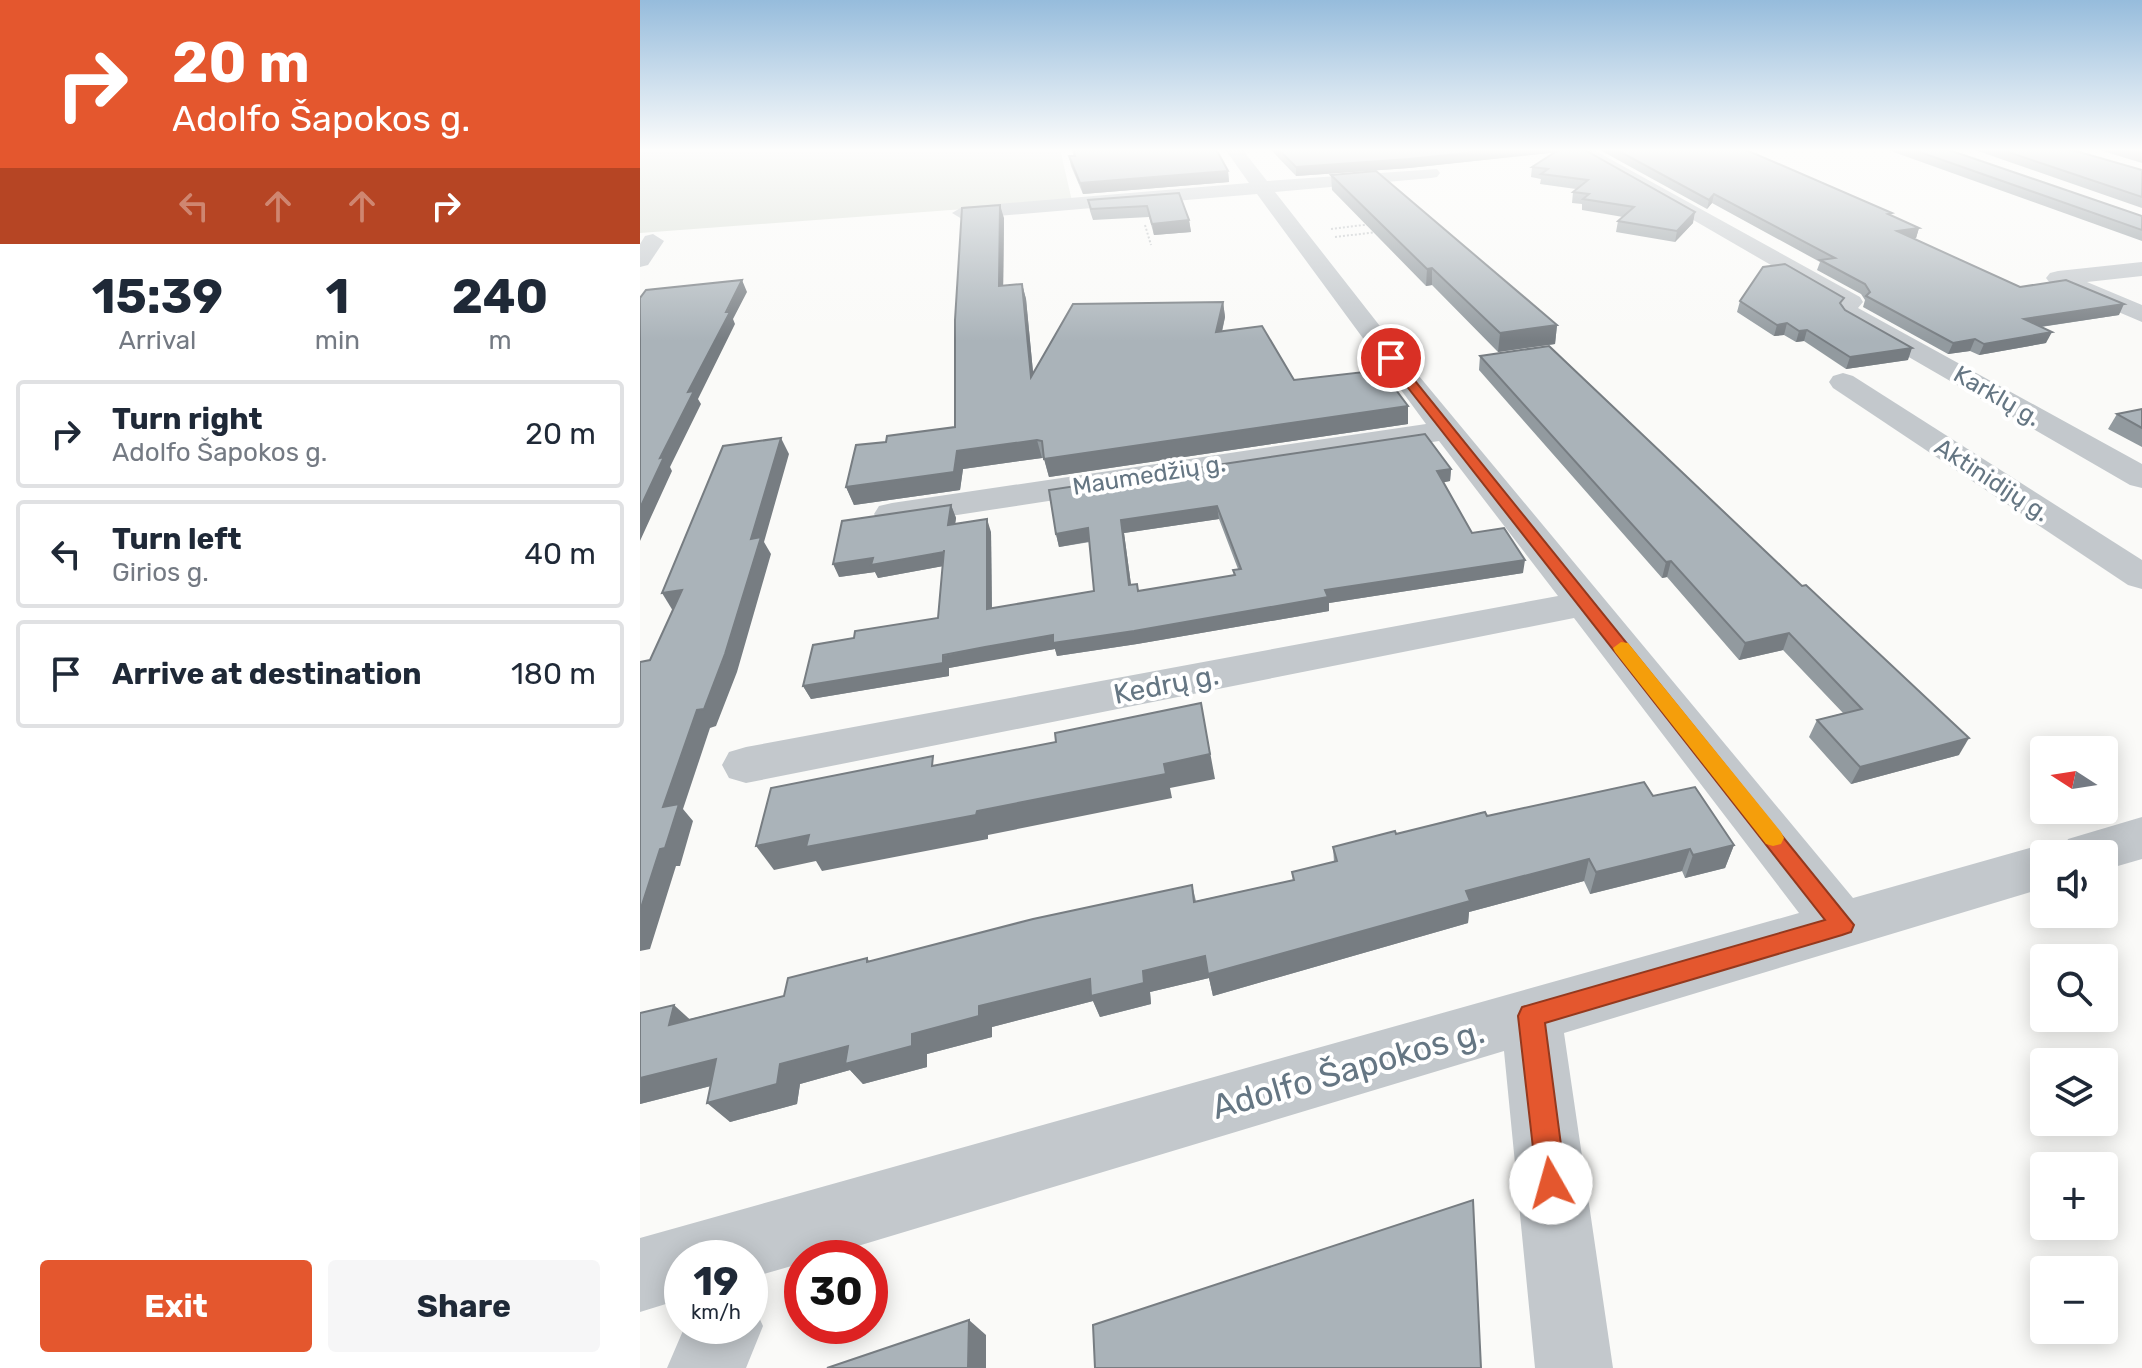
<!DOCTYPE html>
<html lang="en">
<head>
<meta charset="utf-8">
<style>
	body { margin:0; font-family:Rubik,sans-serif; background:#f6f6f7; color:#1f2937; height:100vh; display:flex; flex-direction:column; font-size:30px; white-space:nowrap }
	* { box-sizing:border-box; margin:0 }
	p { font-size:26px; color:#747a83 }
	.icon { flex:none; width:44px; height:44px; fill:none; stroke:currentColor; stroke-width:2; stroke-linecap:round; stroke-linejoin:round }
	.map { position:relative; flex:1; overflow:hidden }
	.drawer { display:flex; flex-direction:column; background:#fff; width:640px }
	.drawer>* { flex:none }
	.guide { background:#e4572e; color:#fff; overflow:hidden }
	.needle { width:52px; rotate:282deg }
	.tools { position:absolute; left:1390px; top:736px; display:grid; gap:16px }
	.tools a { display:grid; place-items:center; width:88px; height:88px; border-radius:8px; background:#fff; box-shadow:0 4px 20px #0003; font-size:40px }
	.speed { position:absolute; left:24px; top:1240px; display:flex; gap:16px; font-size:40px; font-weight:700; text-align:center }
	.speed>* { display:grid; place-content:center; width:104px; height:104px; border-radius:50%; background:#fff; box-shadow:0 4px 20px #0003; line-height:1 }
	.speed small { font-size:20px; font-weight:400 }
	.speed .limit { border:12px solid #d22; background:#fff; color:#111 }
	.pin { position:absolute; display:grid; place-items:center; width:68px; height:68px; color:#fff; margin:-34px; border:4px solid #fff; border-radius:50%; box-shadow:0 2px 8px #0007 }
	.me { position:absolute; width:88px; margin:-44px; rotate:353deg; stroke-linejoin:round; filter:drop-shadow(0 0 6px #0008) }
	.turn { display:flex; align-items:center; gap:28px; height:168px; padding:0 40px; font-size:36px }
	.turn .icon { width:104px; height:104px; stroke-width:2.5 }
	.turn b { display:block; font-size:56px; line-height:68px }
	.lanes { display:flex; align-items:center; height:76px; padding:0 40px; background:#0003; justify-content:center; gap:40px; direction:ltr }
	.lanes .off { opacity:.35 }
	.eta { display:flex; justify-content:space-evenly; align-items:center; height:136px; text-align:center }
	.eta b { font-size:48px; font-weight:700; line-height:56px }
	.button { display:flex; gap:16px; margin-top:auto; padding:16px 40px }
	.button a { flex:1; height:92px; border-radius:8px; background:#e4572e; color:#fff; font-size:32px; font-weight:700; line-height:92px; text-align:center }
	.button a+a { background:#f6f6f7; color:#1f2937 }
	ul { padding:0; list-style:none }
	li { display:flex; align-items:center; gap:24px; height:108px; margin:0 16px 12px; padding:0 24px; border:4px solid #e0e1e3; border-radius:8px }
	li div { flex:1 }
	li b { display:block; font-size:30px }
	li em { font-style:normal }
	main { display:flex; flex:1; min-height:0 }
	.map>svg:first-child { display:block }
</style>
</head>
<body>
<main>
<section class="drawer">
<div class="guide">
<div class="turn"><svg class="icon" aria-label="right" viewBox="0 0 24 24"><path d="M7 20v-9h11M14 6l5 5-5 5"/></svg><div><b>20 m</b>Adolfo Šapokos g.</div></div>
<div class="lanes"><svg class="icon off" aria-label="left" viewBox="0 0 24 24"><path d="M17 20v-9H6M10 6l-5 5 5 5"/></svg><svg class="icon off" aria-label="ahead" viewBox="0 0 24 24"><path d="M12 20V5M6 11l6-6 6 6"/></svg><svg class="icon off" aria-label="ahead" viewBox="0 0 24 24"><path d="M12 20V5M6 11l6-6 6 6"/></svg><svg class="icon" aria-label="right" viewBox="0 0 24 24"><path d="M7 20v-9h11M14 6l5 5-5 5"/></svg></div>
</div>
<div class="eta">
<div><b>15:39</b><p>Arrival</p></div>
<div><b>1</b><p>min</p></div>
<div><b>240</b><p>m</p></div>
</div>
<ul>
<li><svg class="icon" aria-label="right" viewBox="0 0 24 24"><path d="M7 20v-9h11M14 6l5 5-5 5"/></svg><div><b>Turn right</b><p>Adolfo Šapokos g.</p></div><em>20 m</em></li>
<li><svg class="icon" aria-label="left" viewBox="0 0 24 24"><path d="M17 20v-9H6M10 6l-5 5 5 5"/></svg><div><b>Turn left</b><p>Girios g.</p></div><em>40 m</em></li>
<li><svg class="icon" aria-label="arrive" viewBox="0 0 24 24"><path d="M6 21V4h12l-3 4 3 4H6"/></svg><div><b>Arrive at destination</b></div><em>180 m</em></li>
</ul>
<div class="button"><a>Exit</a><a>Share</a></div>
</section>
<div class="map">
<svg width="1502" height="1368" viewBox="0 0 1502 1368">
	<rect width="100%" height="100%" fill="#fafaf8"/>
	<!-- green -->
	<path fill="#dadfd7" d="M 0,149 L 420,149 L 432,201 L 0,233 Z"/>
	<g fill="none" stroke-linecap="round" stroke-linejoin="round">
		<!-- path -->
		<g stroke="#bbbfc2" stroke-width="2" stroke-dasharray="2 2" stroke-linecap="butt">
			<path d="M 505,225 L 511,245"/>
			<path d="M 691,229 L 732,224"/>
			<path d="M 695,237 L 737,232"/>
		</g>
		<!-- minor -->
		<g fill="#c3c8cc" fill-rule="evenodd">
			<path d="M 585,149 L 602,149 L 627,181 L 797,169 L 800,173 L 797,177 L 791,178 L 635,192 L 779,376 L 1213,898 L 1404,844 L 1423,850 L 1428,839 L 1502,817 L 1502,859 L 1464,870 L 1464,854 L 1404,854 L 1404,888 L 924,1033 L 973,1368 L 895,1368 L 864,1051 L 178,1258 L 162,1258 L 162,1263 L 110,1278 L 110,1258 L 42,1258 L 42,1299 L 0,1312 L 0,1238 L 1159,913 L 934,618 L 106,783 L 89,778 L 82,765 L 89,752 L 106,747 L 918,596 L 799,441 L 252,525 L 239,522 L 234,514 L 239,506 L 252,503 L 786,424 L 617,194 L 322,219 L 312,213 L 322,207 L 609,183 Z"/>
			<path d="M 931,149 L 952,149 L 1220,297 L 1223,302 L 1218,308 L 1502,464 L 1502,488 L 1490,485 L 1203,319 L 1199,314 L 1205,308 Z"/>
			<path d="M 13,234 L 24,241 L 8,265 L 0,267 L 0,244 L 5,236 Z"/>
			<path d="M 1502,262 L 1502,276 L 1447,282 L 1502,305 L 1502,322 L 1410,283 L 1406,278 L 1410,273 L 1418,271 Z"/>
			<path d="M 1203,373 L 1213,376 L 1502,560 L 1502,589 L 1488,585 L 1193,388 L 1189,382 L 1193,376 Z"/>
			<path d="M 110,1298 L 123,1326 L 106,1368 L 27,1368 L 45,1326 L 110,1326 Z"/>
		</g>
	</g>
	<!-- wall -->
	<g fill="#929a9f" fill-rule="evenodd">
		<path d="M 432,149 L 576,149 L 588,171 L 589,182 L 443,194 L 431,166 L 429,156 L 434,156 Z"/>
		<path d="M 630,149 L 943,149 L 1053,223 L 1035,242 L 976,232 L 978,221 L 983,217 L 942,210 L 942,204 L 932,203 L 933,192 L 936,189 L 900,184 L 901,179 L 891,177 L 892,167 L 916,152 L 769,168 L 656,176 Z"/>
		<path d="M 958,149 L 1104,149 L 1279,228 L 1276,238 L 1273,238 L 1380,287 L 1479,315 L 1401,327 L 1406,343 L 1339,355 L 1330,351 L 1308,354 L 1223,307 L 1225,300 L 1221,294 L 1177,270 L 1180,262 L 1072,203 L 1067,209 Z"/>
		<path d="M 1245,149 L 1306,149 L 1502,216 L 1502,241 Z"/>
		<path d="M 1332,149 L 1429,149 L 1502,170 L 1502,208 Z"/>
		<path d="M 1456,149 L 1502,149 L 1502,163 Z"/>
		<path d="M 691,175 L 917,325 L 915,344 L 858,352 L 792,285 L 786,286 L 692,190 Z"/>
		<path d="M 539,193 L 549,220 L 551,232 L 514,235 L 509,217 L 453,220 L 450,211 L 448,200 Z"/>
		<path d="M 364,218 L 363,286 L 382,284 L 386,299 L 393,372 L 583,302 L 585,317 L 582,332 L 654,380 L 726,376 L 768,406 L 768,424 L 409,477 L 404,458 L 402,458 L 323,469 L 320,490 L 214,505 L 206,487 L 246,442 L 315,427 Z"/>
		<path d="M 1100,301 L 1201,305 L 1205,310 L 1268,360 L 1206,369 L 1164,341 L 1156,342 L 1144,335 L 1134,336 L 1097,312 Z"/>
		<path d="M 840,356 L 1319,755 L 1211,784 L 1169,737 L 1177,720 L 1203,713 L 1143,650 L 1099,660 L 1027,577 L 1022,578 L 839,370 Z"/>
		<path d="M 1502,409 L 1502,447 L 1468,429 L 1477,414 Z"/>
		<path d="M 811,469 L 810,481 L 803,482 L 832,533 L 883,573 L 689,603 L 689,611 L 497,644 L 417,656 L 415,649 L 350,660 L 309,668 L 309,676 L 171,699 L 163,686 L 214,638 L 298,618 L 303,566 L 238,578 L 235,572 L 199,577 L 311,505 L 316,518 L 315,524 L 351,532 L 352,609 L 454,591 L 450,542 L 419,547 L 416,534 ZM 579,519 L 598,569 L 593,570 L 594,575 L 499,591 L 491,585 L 484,533 Z"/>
		<path d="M 1013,796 L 1094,845 L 1085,868 L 1045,878 L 1042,871 L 950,894 L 944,881 L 829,912 L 828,923 L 573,996 L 569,978 L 510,992 L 511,1004 L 460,1017 L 453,1001 L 352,1027 L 352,1037 L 287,1054 L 287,1067 L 223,1084 L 210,1070 L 160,1084 L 157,1104 L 90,1122 L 71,1086 L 0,1104 L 0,1013 L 50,1019 L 144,996 L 227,958 L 230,962 L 552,885 L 556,901 L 653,880 L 652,872 L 694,862 L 693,847 L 847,816 Z"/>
	</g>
	<!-- shaded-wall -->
	<g fill="#777d82">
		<path d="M 866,149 L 930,149 L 929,151 L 769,168 L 656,176 L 656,167 Z"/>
		<path d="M 588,171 L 589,182 L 443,194 L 440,183 Z"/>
		<path d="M 1074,194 L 1072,203 L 1067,209 L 1069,200 Z"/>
		<path d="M 360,205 L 364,218 L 363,301 L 359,286 Z"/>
		<path d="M 1055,212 L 1053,223 L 1035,242 L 1037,231 Z"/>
		<path d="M 549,220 L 551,232 L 514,235 L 512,224 Z"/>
		<path d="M 1279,228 L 1276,238 L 1253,240 L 1257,231 Z"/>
		<path d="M 792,268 L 792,285 L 786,286 L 787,269 Z"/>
		<path d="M 102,280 L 107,292 L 93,319 L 95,324 L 58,399 L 61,404 L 30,467 L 32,471 L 0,541 L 0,508 L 48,392 Z"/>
		<path d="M 382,284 L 386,299 L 395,393 L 391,377 Z"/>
		<path d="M 583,302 L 585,317 L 578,348 L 576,332 Z"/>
		<path d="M 1484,304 L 1479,315 L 1379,330 L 1384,319 Z"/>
		<path d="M 1147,323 L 1144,335 L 1134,336 L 1137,325 Z"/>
		<path d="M 917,325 L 915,344 L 858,352 L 860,333 Z"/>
		<path d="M 1167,330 L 1164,341 L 1156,342 L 1159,331 Z"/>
		<path d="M 1412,332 L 1406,343 L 1339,355 L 1344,344 Z"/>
		<path d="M 1335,339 L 1330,351 L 1308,354 L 1313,343 Z"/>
		<path d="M 1272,348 L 1268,360 L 1206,369 L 1210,357 Z"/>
		<path d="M 768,406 L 768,424 L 409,477 L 404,459 Z"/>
		<path d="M 141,438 L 149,454 L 124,542 L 131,554 L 97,672 L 76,726 L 70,728 L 43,809 L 53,821 L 40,866 L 36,866 L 10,949 L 0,951 L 0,911 L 23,807 L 111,539 Z"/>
		<path d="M 397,440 L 402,458 L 323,469 L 320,490 L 214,505 L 206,487 L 317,451 Z"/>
		<path d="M 811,469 L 810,481 L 796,484 L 797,471 Z"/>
		<path d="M 311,505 L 316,518 L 313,538 L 308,525 Z"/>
		<path d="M 577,506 L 579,519 L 484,533 L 493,599 L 489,585 L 481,520 Z"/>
		<path d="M 347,519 L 351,532 L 352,623 L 347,609 Z"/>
		<path d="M 448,528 L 452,541 L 419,547 L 416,534 Z"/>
		<path d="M 304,552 L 309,565 L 238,578 L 235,572 L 199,577 L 193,564 L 233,558 Z"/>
		<path d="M 885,560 L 883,573 L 689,603 L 689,611 L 497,644 L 417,656 L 415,649 L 309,668 L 309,676 L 171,699 L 163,686 L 345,647 L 685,590 Z"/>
		<path d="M 1031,561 L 1027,577 L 1022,578 L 1026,562 Z"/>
		<path d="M 42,590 L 33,611 L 22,593 Z"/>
		<path d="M 1149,633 L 1143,650 L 1099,660 L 1105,643 Z"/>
		<path d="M 561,703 L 575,779 L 530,788 L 532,798 L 348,835 L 348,839 L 182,871 L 176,861 L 134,870 L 116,846 L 169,835 L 337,811 L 524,764 Z"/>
		<path d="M 1329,738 L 1319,755 L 1211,784 L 1220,767 Z"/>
		<path d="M 1094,845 L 1085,868 L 1045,878 L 1053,855 Z"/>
		<path d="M 1050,849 L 1042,871 L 950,894 L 956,872 Z"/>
		<path d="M 949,859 L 944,881 L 829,912 L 828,923 L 573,996 L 569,978 L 510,992 L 511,1004 L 460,1017 L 453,1001 L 352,1027 L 352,1037 L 287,1054 L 287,1067 L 223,1084 L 210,1070 L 160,1084 L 157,1104 L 90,1122 L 67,1103 L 140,1064 L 208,1046 L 272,1034 L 339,1006 L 450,979 L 503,971 Z"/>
		<path d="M 34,1005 L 56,1025 L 29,1025 Z"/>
		<path d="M 76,1059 L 98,1079 L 0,1104 L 0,1078 Z"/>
		<path d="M 329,1320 L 346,1335 L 346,1368 L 328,1368 Z"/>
	</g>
	<!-- building -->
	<g fill="#aab3b9" stroke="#777d82" stroke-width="2" fill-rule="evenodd">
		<path d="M 433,149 L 576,149 L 588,171 L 440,183 L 429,156 L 435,156 Z"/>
		<path d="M 638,149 L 866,149 L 769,159 L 656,167 Z"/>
		<path d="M 920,149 L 943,149 L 1055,212 L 1037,231 L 978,221 L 994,207 L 943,199 L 949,194 L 933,192 L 948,180 L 901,174 L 908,169 L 892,167 Z"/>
		<path d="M 975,149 L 1104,149 L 1252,213 L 1248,214 L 1279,228 L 1257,231 L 1380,287 L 1426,280 L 1484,304 L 1384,319 L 1412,332 L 1344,344 L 1335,339 L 1313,343 L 1226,296 L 1230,292 L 1225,284 L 1180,260 L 1195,258 L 1074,194 L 1069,200 Z"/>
		<path d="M 1271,149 L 1306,149 L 1502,216 L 1502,230 Z"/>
		<path d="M 1359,149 L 1429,149 L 1502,170 L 1502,197 Z"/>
		<path d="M 1488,149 L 1502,149 L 1502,153 Z"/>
		<path d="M 736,171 L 917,325 L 860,333 L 792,268 L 787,269 L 691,175 Z"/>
		<path d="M 539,193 L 549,220 L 512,224 L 507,206 L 451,209 L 448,200 Z"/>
		<path d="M 360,205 L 359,286 L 382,284 L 391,377 L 433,304 L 583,302 L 576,332 L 622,326 L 654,380 L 724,372 L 726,376 L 744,374 L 768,406 L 404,459 L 402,441 L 397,440 L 317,451 L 314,472 L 206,487 L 216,445 L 246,442 L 247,436 L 315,427 L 315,320 L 322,208 Z"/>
		<path d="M 1145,264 L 1204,298 L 1200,303 L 1205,310 L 1272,348 L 1210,357 L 1167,330 L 1159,331 L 1147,323 L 1137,325 L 1100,301 L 1123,267 Z"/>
		<path d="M 102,280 L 86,312 L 90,312 L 48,392 L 54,391 L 20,458 L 24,457 L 0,508 L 0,298 L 6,290 Z"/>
		<path d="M 909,346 L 1162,586 L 1166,585 L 1329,738 L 1220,767 L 1177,720 L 1222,709 L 1149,633 L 1105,643 L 1031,561 L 1026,562 L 840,356 Z"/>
		<path d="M 1502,409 L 1502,428 L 1477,414 Z"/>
		<path d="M 785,434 L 811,469 L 797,471 L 832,533 L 864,528 L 885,560 L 685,590 L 688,597 L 494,631 L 413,643 L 413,635 L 345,647 L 303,655 L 303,663 L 163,686 L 173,645 L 214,638 L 215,631 L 298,618 L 304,550 L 304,552 L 231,565 L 233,558 L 193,564 L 202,521 L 311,505 L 308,525 L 347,519 L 347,609 L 454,591 L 448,528 L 416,534 L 409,490 ZM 577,506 L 601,569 L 593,570 L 595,575 L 498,591 L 497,584 L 489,585 L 481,520 Z"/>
		<path d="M 141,438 L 111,539 L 121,537 L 85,654 L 64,709 L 57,710 L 23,807 L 39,804 L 25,848 L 20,849 L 0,911 L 0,662 L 10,660 L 42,590 L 22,593 L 83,446 Z"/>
		<path d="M 561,703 L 570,754 L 524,764 L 526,774 L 337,811 L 336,815 L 166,847 L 169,835 L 116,846 L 131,788 L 293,756 L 292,766 L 416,742 L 415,733 Z"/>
		<path d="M 1004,782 L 1013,796 L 1055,787 L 1094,845 L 1053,855 L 1050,849 L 956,872 L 949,859 L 826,891 L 830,901 L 568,974 L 565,956 L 503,971 L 504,983 L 451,996 L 450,979 L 339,1006 L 339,1016 L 272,1034 L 272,1046 L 205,1064 L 208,1046 L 140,1064 L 137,1084 L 67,1103 L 76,1059 L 0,1078 L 0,1013 L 34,1005 L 29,1025 L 144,996 L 148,978 L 227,958 L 227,962 L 393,919 L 552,885 L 554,902 L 654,880 L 652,872 L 697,861 L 693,847 L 755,831 L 756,834 L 845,812 L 847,816 Z"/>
		<path d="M 833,1200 L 841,1368 L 455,1368 L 453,1325 Z"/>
		<path d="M 329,1320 L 328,1368 L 187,1368 Z"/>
	</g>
	<!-- sky -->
	<linearGradient id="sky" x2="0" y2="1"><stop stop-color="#96bcdc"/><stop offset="0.44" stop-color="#fdfdfc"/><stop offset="1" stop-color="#fdfdfc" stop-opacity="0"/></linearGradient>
	<rect width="1502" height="341" fill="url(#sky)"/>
	<!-- route -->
	<path fill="#e4572e" stroke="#94391e" stroke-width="2" d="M 747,356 L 755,356 L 1214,925 L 1211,932 L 1202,935 L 905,1023 L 926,1183 L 922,1193 L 911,1197 L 901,1193 L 897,1183 L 878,1016 L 882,1007 L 1185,920 L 747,361 Z"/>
	<!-- slow -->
	<path fill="#f59e0b" d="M 981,642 L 988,643 L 1141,832 L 1144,838 L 1141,844 L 1133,846 L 1126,844 L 975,652 L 973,648 Z"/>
	<g text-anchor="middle" stroke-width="8" stroke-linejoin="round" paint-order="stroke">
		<!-- far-street labels -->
		<g font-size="24" fill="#657683" stroke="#fff">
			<text transform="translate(1357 396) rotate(30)" y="8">Karklų g.</text>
			<text transform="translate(509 475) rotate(-9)" y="8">Maumedžių g.</text>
			<text transform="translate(1352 480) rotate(33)" y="8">Aktinidijų g.</text>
		</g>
		<!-- street labels -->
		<g font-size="28" fill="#657683" stroke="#fff">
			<text transform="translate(526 684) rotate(-11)" y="10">Kedrų g.</text>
		</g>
		<!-- near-street labels -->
		<g font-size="34" fill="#657683" stroke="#fff">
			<text transform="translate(708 1069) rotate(-16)" y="12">Adolfo Šapokos g.</text>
		</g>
	</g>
</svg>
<div class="tools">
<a><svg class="needle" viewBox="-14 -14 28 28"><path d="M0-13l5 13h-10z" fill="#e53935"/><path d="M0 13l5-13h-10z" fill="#747a83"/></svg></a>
<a><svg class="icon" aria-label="sound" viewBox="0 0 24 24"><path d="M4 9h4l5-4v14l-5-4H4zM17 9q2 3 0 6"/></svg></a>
<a><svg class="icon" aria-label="search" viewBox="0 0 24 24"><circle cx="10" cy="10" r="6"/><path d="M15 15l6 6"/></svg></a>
<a><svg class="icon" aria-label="layers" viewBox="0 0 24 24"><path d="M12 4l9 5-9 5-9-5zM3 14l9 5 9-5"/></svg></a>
<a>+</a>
<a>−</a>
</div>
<div class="speed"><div>19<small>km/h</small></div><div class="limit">30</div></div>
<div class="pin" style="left:751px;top:358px;background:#d93025"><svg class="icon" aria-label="arrive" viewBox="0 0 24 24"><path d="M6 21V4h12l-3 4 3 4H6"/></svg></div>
<svg class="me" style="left:911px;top:1183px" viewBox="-20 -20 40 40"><circle r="19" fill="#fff"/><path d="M0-13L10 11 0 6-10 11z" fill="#e4572e"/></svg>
</div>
</main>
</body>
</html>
